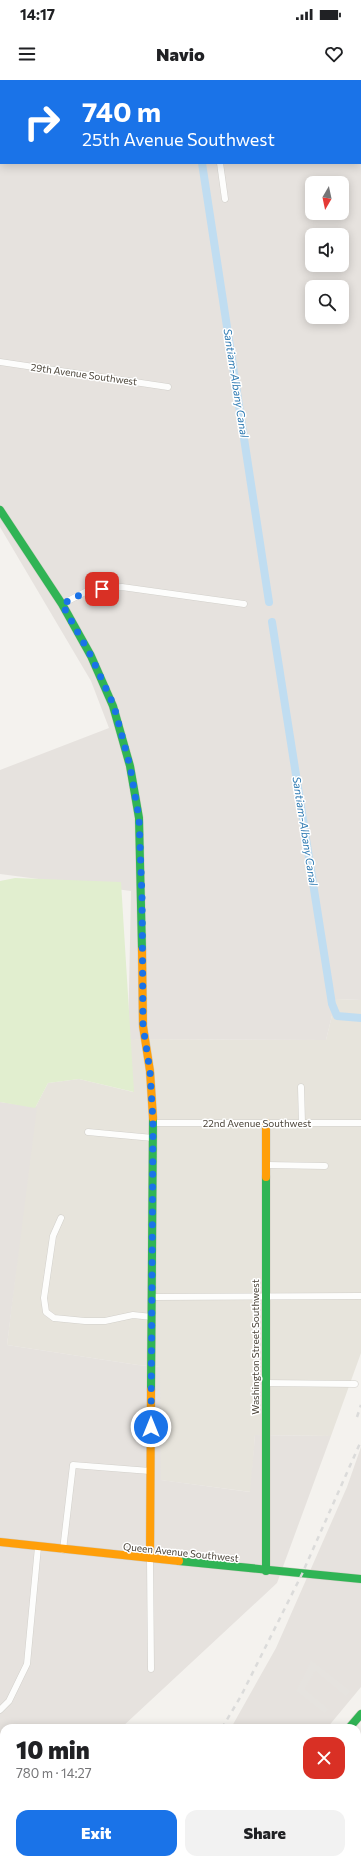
<!DOCTYPE html>
<html lang="en">
<head>
<meta charset="utf-8">
<style>
	body { margin:0; font-family:Commissioner,sans-serif; background:#f2f2f2; color:#202124; height:100vh; display:flex; flex-direction:column; font-size:15px; white-space:nowrap }
	* { box-sizing:border-box; margin:0 }
	p { font-size:13px; color:#757577 }
	.icon { flex:none; width:22px; height:22px; fill:none; stroke:currentColor; stroke-width:2; stroke-linecap:round; stroke-linejoin:round }
	.map { position:relative; flex:1; overflow:hidden }
	.drawer { position:absolute; left:0px; top:1644px; width:361px; height:140px; display:flex; flex-direction:column; background:#fff; border-radius:12px 12px 0 0; box-shadow:0 2px 10px #0003 }
	.drawer>* { flex:none }
	.hud { position:absolute; left:0px; top:0px; width:361px; height:84px; box-shadow:0 2px 10px #0003; background:#1a73e8; color:#fff; overflow:hidden }
	.needle { width:26px; rotate:189deg }
	.buttons { position:absolute; left:305px; top:96px; display:grid; gap:8px }
	.buttons a { display:grid; place-items:center; width:44px; height:44px; border-radius:8px; background:#fff; box-shadow:0 2px 10px #0003; font-size:20px }
	.pin { position:absolute; display:grid; place-items:center; width:34px; height:34px; color:#fff; margin:-17px; border-radius:8px; box-shadow:0 2px 6px #0006 }
	.me { position:absolute; width:44px; margin:-22px; rotate:0deg; stroke-linejoin:round; filter:drop-shadow(0 0 3px #0008) }
	.turn { display:flex; align-items:center; gap:14px; height:84px; padding:0 16px; font-size:18px }
	.turn .icon { width:52px; height:52px; stroke-width:2.5 }
	.turn b { display:block; font-size:28px; line-height:34px }
	.round { display:grid; place-items:center; flex:none; width:42px; height:42px; border-radius:12px; background:#f2f2f2 }
	.headline { display:flex; align-items:center; justify-content:space-between; height:68px; padding:0 16px }
	h1 { font-size:24px; font-weight:800; line-height:30px }
	.button { display:flex; gap:8px; margin-top:auto; padding:8px 16px }
	.button a { flex:1; height:46px; border-radius:12px; background:#1a73e8; color:#fff; font-size:16px; font-weight:800; line-height:46px; text-align:center }
	.button a+a { background:#f2f2f2; color:#202124 }
	.status { display:flex; justify-content:space-between; align-items:center; height:28px; padding:0 20px; background:#fff; direction:ltr }
	.status svg { height:11px; fill:currentColor }
	header { display:flex; justify-content:space-between; align-items:center; height:52px; padding:0 16px; background:#fff; font-size:18px; font-weight:800 }
	.map>svg:first-child { display:block }
</style>
</head>
<body>
<div class="status"><b>14:17</b><svg viewBox="0 0 49 12"><path d="M0 12V9h3v3zM5 12V6h3v6zM10 12V3h3v9zM15 12V0h3v12zM26 1h20v11H26zM47 4h2v5h-2z"/></svg></div>
<header><svg class="icon" aria-label="menu" viewBox="0 0 24 24"><path d="M4 6h16M4 12h16M4 18h16"/></svg>Navio<svg class="icon" aria-label="heart" viewBox="0 0 24 24"><path d="M12 20l-8-8c-3-5 5-10 8-4 3-6 11-1 8 4z"/></svg></header>
<div class="map">
<svg width="361" height="1784" viewBox="0 0 361 1784">
	<rect width="100%" height="100%" fill="#f4f2ee"/>
	<!-- residential -->
	<g fill="#e7e4dc">
		<path d="M 336,919 L 361,920 L 361,1273 L 331,1356 L 255,1355 L 251,1412 L 160,1400 L 160,1287 L 138,1285 L 7,1265 L 35,1028 L 48,1003 L 79,999 L 133,1012 L 128,959 L 326,960 Z"/>
		<path d="M 357,1725 L 361,1725 L 361,1784 L 327,1784 L 327,1780 L 357,1780 Z"/>
	</g>
	<!-- industrial -->
	<g fill="#e6e2de" fill-rule="evenodd">
		<path d="M 0,0 L 361,0 L 361,920 L 336,919 L 326,960 L 128,959 L 131,811 L 0,794 L 0,690 L 109,648 L 91,601 L 0,447 ZM 1,1 L 360,1 L 360,83 L 1,83 ZM 312,103 L 342,103 L 342,133 L 312,133 ZM 312,155 L 342,155 L 342,185 L 312,185 ZM 312,207 L 342,207 L 342,237 L 312,237 Z"/>
		<path d="M 0,1022 L 37,1027 L 7,1265 L 138,1285 L 160,1287 L 161,1400 L 250,1412 L 255,1355 L 331,1356 L 277,1503 L 121,1648 L 4,1648 L 4,1757 L 0,1760 Z"/>
		<path d="M 361,1367 L 361,1607 L 327,1648 L 231,1648 L 276,1568 L 347,1407 Z"/>
	</g>
	<!-- green -->
	<path fill="#e1eecf" d="M 15,798 L 121,802 L 134,1012 L 79,999 L 48,1003 L 35,1028 L 0,1022 L 0,801 Z"/>
	<!-- parking -->
	<g fill="#e6e3df">
		<path d="M 311,1580 L 351,1611 L 346,1617 L 315,1591 L 305,1609 L 329,1629 L 325,1634 L 296,1611 Z"/>
		<path d="M 279,1780 L 311,1780 L 311,1784 L 278,1784 Z"/>
	</g>
	<g fill="none" stroke-linecap="round" stroke-linejoin="round">
		<!-- canal -->
		<g stroke="#c0ddf1" stroke-width="8">
			<path d="M 189,0 L 189,1"/>
			<path d="M 202,83 L 269,522"/>
			<path d="M 272,542 L 332,924 L 337,936 L 361,938"/>
		</g>
		<defs>
			<g id="street">
				<path d="M 208,0 L 208,1"/>
				<path d="M 220,83 L 225,119"/>
				<path d="M 0,282 L 168,307"/>
				<path d="M 62,524 L 91,509 L 122,507 L 244,524"/>
				<path d="M 301,1007 L 302,1043"/>
				<path d="M 153,1043 L 361,1043"/>
				<path d="M 88,1052 L 153,1058"/>
				<path d="M 267,1085 L 325,1086"/>
				<path d="M 61,1138 L 53,1156 L 44,1218 L 46,1232 L 54,1238 L 85,1241 L 105,1241 L 133,1235 L 152,1237"/>
				<path d="M 152,1217 L 361,1216"/>
				<path d="M 265,1303 L 355,1304"/>
				<path d="M 63,1470 L 73,1385 L 150,1391"/>
				<path d="M 150,1478 L 151,1589"/>
				<path d="M 0,1630 L 9,1621 L 27,1584 L 38,1467"/>
			</g>
			<g id="fast">
				<path d="M 0,430 L 62,524 L 91,576 L 113,626 L 130,686 L 139,738 L 142,870"/>
				<path d="M 266,1097 L 266,1491"/>
				<path d="M 151,1310 L 153,1038"/>
				<path d="M 179,1481 L 361,1499"/>
				<path d="M 349,1648 L 361,1634"/>
				<path d="M 266,1780 L 266,1784"/>
				<path d="M 235,1784 L 238,1780"/>
			</g>
			<g id="slow">
				<path d="M 142,870 L 143,946 L 150,991 L 153,1038"/>
				<path d="M 266,1097 L 266,1043"/>
				<path d="M 0,1462 L 179,1481"/>
				<path d="M 150,1478 L 151,1310"/>
			</g>
		</defs>
		<!-- street casing -->
		<use href="#street" stroke="#d2d0cb" stroke-width="7"/>
		<!-- fast casing -->
		<use href="#fast" stroke="#d3cfc5" stroke-width="9"/>
		<!-- slow casing -->
		<use href="#slow" stroke="#d3cfc5" stroke-width="9"/>
		<!-- street -->
		<use href="#street" stroke="#fdfdfc" stroke-width="6"/>
		<!-- fast -->
		<use href="#fast" stroke="#30b455" stroke-width="8"/>
		<!-- slow -->
		<use href="#slow" stroke="#ff9f0a" stroke-width="8"/>
		<!-- rail -->
		<g stroke="#dbdbda" stroke-width="2.5" stroke-dasharray="5 5" stroke-linecap="butt">
			<path d="M 357,1337 L 361,1325"/>
			<path d="M 222,1648 L 241,1616 L 302,1494 L 361,1361"/>
			<path d="M 135,1784 L 138,1780"/>
		</g>
	</g>
	<g fill="none" stroke-linecap="round" stroke-linejoin="round">
		<!-- route -->
		<path stroke="#1a73e8" stroke-width="7" stroke-dasharray="0 12.6" d="M 102,509 L 92,509 L 62,524 L 91,576 L 114,626 L 130,686 L 139,738 L 142,818 L 143,946 L 150,991 L 153,1042 L 151,1347"/>
	</g>
	<g text-anchor="middle" stroke-width="3" stroke-linejoin="round" paint-order="stroke">
		<!-- street labels -->
		<g font-size="10" fill="#4b4439" stroke="#fff">
			<text transform="translate(84 294) rotate(8)" y="4">29th Avenue Southwest</text>
			<text x="257" y="1047">22nd Avenue Southwest</text>
			<text transform="translate(255 1267) rotate(-90)" y="4">Washington Street Southwest</text>
			<text transform="translate(181 1472) rotate(6)" y="4">Queen Avenue Southwest</text>
		</g>
		<!-- water labels -->
		<g font-size="11" font-style="italic" fill="#2e7ab2" stroke="#fff">
			<text transform="translate(236 303) rotate(81)" y="4">Santiam-Albany Canal</text>
			<text transform="translate(305 751) rotate(81)" y="4">Santiam-Albany Canal</text>
		</g>
	</g>
</svg>
<div class="buttons">
<a><svg class="needle" viewBox="-14 -14 28 28"><path d="M0-13l5 13h-10z" fill="#e53935"/><path d="M0 13l5-13h-10z" fill="#757577"/></svg></a>
<a><svg class="icon" aria-label="sound" viewBox="0 0 24 24"><path d="M4 9h4l5-4v14l-5-4H4zM17 9q2 3 0 6"/></svg></a>
<a><svg class="icon" aria-label="search" viewBox="0 0 24 24"><circle cx="10" cy="10" r="6"/><path d="M15 15l6 6"/></svg></a>
</div>
<div class="pin" style="left:102px;top:509px;background:#d93025"><svg class="icon" aria-label="arrive" viewBox="0 0 24 24"><path d="M6 21V4h12l-3 4 3 4H6"/></svg></div>
<svg class="me" style="left:151px;top:1347px" viewBox="-20 -20 40 40"><circle r="17" fill="#1a73e8" stroke="#fff" stroke-width="3"/><path d="M0-11L8 9 0 5-8 9z" fill="#fff"/></svg>
<div class="hud">
<div class="turn"><svg class="icon" aria-label="right" viewBox="0 0 24 24"><path d="M7 20v-9h11M14 6l5 5-5 5"/></svg><div><b>740 m</b>25th Avenue Southwest</div></div>
</div>
<section class="drawer">
<div class="headline"><div><h1>10 min</h1><p>780 m · 14:27</p></div><a class="round" style="background:#d93025;color:#fff"><svg class="icon" aria-label="close" viewBox="0 0 24 24"><path d="M6 6l12 12M18 6L6 18"/></svg></a></div>
<div class="button"><a>Exit</a><a>Share</a></div>
</section>
</div>
</body>
</html>
